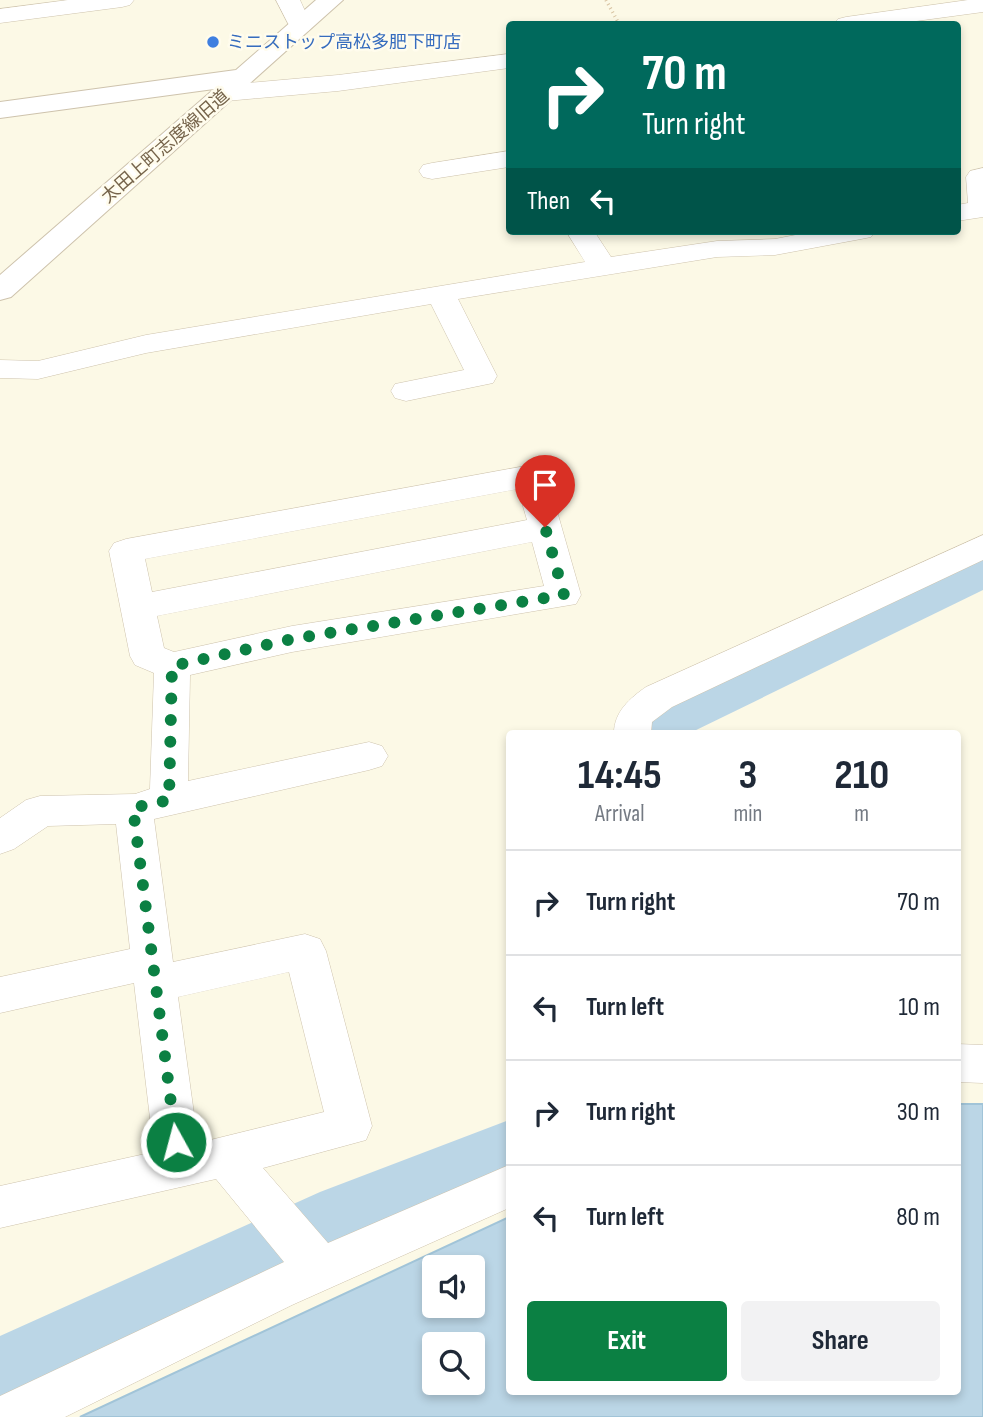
<!DOCTYPE html>
<html lang="en">
<head>
<meta charset="utf-8">
<style>
	body { margin:0; font-family:"Sofia Sans Condensed","Noto Sans JP",sans-serif; background:#f2f2f3; color:#1f2937; height:100vh; display:flex; flex-direction:column; font-size:26px; white-space:nowrap }
	* { box-sizing:border-box; margin:0 }
	p { font-size:23px; color:#747a83 }
	.icon { flex:none; width:38px; height:38px; fill:none; stroke:currentColor; stroke-width:2; stroke-linecap:round; stroke-linejoin:round }
	.map { position:relative; flex:1; overflow:hidden }
	.panel { position:absolute; left:506px; top:730px; width:455px; height:665px; display:flex; flex-direction:column; background:#fff; border-radius:7px; box-shadow:0 4px 10px #0003 }
	.panel>* { flex:none }
	.top-card { position:absolute; left:506px; top:21px; width:455px; height:214px; border-radius:7px; box-shadow:0 4px 10px #0003; background:#00695c; color:#fff; overflow:hidden }
	.controls { position:absolute; left:422px; top:1255px; display:grid; gap:14px }
	.controls a { display:grid; place-items:center; width:63px; height:63px; border-radius:7px; background:#fff; box-shadow:0 4px 10px #0003; font-size:35px }
	.pin { position:absolute; display:grid; place-items:center; width:60px; height:60px; color:#fff; margin:-72px -30px; border-radius:50% 50% 50% 0; rotate:-45deg; box-shadow:0 0 7px #0007 }
	.pin .icon { rotate:45deg }
	.me { position:absolute; width:77px; margin:-38px; rotate:353deg; stroke-linejoin:round; filter:drop-shadow(0 0 5px #0008) }
	.turn { display:flex; align-items:center; gap:24px; height:147px; padding:0 21px; font-size:32px }
	.turn .icon { width:91px; height:91px; stroke-width:2.5 }
	.turn b { display:block; font-size:49px; line-height:60px }
	.then { display:flex; align-items:center; height:66px; padding:0 21px; background:#0003; gap:14px; font-size:26px }
	.eta { display:flex; justify-content:space-evenly; align-items:center; height:119px; text-align:center }
	.eta b { font-size:42px; font-weight:700; line-height:49px }
	.button { display:flex; gap:14px; margin-top:auto; padding:14px 21px }
	.button a { flex:1; height:80px; border-radius:7px; background:#0b8043; color:#fff; font-size:28px; font-weight:700; line-height:80px; text-align:center }
	.button a+a { background:#f2f2f3; color:#1f2937 }
	ul { padding:0; list-style:none }
	li { display:flex; align-items:center; gap:21px; height:105px; padding:0 21px; border-top:2px solid #e0e1e3 }
	li div { flex:1 }
	li b { display:block; font-size:26px }
	li em { font-style:normal }
	.map>svg:first-child { display:block }
</style>
</head>
<body>
<div class="map">
<svg width="983" height="1417" viewBox="0 0 983 1417">
	<rect width="100%" height="100%" fill="#fcf9e6"/>
	<!-- water -->
	<path fill="#bbd6e6" stroke="#a1c4d8" stroke-width="2" fill-rule="evenodd" d="M 957,1104 L 983,1104 L 983,1417 L 80,1417 L 509,1217 L 509,1391 L 957,1391 ZM 434,1267 L 472,1267 L 472,1306 L 434,1306 ZM 434,1344 L 472,1344 L 472,1382 L 434,1382 Z"/>
	<g fill="none" stroke-linecap="round" stroke-linejoin="round">
		<!-- river -->
		<g fill="#bbd6e6" fill-rule="evenodd">
			<path d="M 983,546 L 983,590 L 690,733 L 614,733 L 623,717 L 660,692 L 963,552 Z"/>
			<path d="M 509,1120 L 509,1189 L 374,1242 L 29,1407 L 0,1417 L 0,1336 L 320,1192 Z"/>
		</g>
		<defs>
			<g id="minor">
				<path d="M 68,0 L 134,0 L 130,5 L 122,7 L 0,23 L 0,9 Z"/>
				<path d="M 276,0 L 300,0 L 312,26 L 308,31 L 292,31 Z"/>
				<path d="M 968,0 L 983,0 L 983,12 L 894,24 L 834,24 L 838,19 L 846,17 Z"/>
				<path d="M 509,54 L 509,68 L 338,91 L 226,101 L 217,98 L 213,93 L 217,88 L 226,85 L 338,75 Z"/>
				<path d="M 509,151 L 509,167 L 432,179 L 423,177 L 419,171 L 423,165 L 432,163 Z"/>
				<path d="M 983,168 L 983,217 L 957,221 L 957,205 L 968,203 L 966,177 L 970,171 Z"/>
				<path d="M 566,231 L 594,231 L 611,257 L 717,241 L 775,239 L 816,231 L 875,231 L 871,237 L 861,239 L 775,255 L 717,257 L 458,299 L 497,376 L 493,383 L 406,401 L 395,398 L 391,391 L 395,384 L 464,370 L 431,304 L 146,353 L 38,379 L 0,378 L 0,360 L 38,361 L 146,335 L 585,262 Z"/>
				<path d="M 531,465 L 542,468 L 547,476 L 581,595 L 576,604 L 292,652 L 190,675 L 188,781 L 369,742 L 382,746 L 388,756 L 382,766 L 369,770 L 154,819 L 173,962 L 305,934 L 320,939 L 326,951 L 372,1126 L 366,1140 L 263,1168 L 328,1243 L 509,1165 L 509,1208 L 292,1305 L 65,1417 L 0,1417 L 0,1396 L 284,1262 L 216,1179 L 0,1228 L 0,1186 L 154,1152 L 134,983 L 0,1013 L 0,977 L 130,949 L 116,824 L 48,826 L 14,849 L 0,854 L 0,818 L 26,800 L 40,796 L 135,794 L 150,789 L 154,673 L 135,665 L 130,656 L 109,551 L 114,543 L 126,539 ZM 518,489 L 527,520 L 152,592 L 145,559 ZM 532,542 L 544,586 L 292,626 L 174,652 L 164,648 L 157,616 ZM 289,972 L 324,1112 L 198,1143 L 178,997 Z"/>
				<path d="M 983,535 L 983,560 L 672,707 L 652,722 L 651,733 L 614,733 C 614,712 630,698 646,687 Z"/>
				<path d="M 957,1044 L 983,1045 L 983,1083 L 957,1082 Z"/>
			</g>
			<path id="tertiary" d="M 316,0 L 343,0 L 11,297 L 0,300 L 0,275 L 214,89 L 0,118 L 0,102 L 236,70 Z"/>
		</defs>
		<!-- minor casing -->
		<use href="#minor" stroke="#cec3ad" stroke-width="1"/>
		<!-- tertiary casing -->
		<use href="#tertiary" stroke="#cec3ad" stroke-width="2"/>
		<!-- path -->
		<path stroke="#d7c2a1" stroke-width="3.5" stroke-dasharray="1 3.5" stroke-linecap="butt" d="M 606,0 L 619,24"/>
		<!-- minor -->
		<use href="#minor" fill="#fff" fill-rule="evenodd"/>
		<!-- tertiary -->
		<use href="#tertiary" fill="#fff" fill-rule="evenodd"/>
	</g>
	<g fill="none" stroke-linecap="round" stroke-linejoin="round">
		<!-- route -->
		<path stroke="#0b8043" stroke-width="12" stroke-dasharray="0 21.6" d="M 176,1142 L 133,808 L 169,800 L 172,666 L 292,639 L 564,595 L 545,527"/>
	</g>
	<!-- markers -->
	<circle fill="#3f7fe0" stroke="#fffced" stroke-width="2.5" cx="213" cy="42" r="7"/>
	<g text-anchor="middle" stroke-width="5" stroke-linejoin="round" paint-order="stroke">
		<!-- far-shop labels -->
		<g font-size="18" fill="#366cbe" stroke="#fffced" text-anchor="start">
			<text x="227" y="48">ミニストップ高松多肥下町店</text>
		</g>
		<!-- far-street labels -->
		<g font-size="18" fill="#76644b" stroke="#fffced">
			<text transform="translate(165 146) rotate(-41)" y="6">太田上町志度線旧道</text>
		</g>
	</g>
</svg>
<div class="controls">
<a><svg class="icon" aria-label="sound" viewBox="0 0 24 24"><path d="M4 9h4l5-4v14l-5-4H4zM17 9q2 3 0 6"/></svg></a>
<a><svg class="icon" aria-label="search" viewBox="0 0 24 24"><circle cx="10" cy="10" r="6"/><path d="M15 15l6 6"/></svg></a>
</div>
<div class="pin" style="left:545px;top:527px;background:#d93025"><svg class="icon" aria-label="arrive" viewBox="0 0 24 24"><path d="M6 21V4h12l-3 4 3 4H6"/></svg></div>
<svg class="me" style="left:176px;top:1142px" viewBox="-20 -20 40 40"><circle r="17" fill="#0b8043" stroke="#fff" stroke-width="3"/><path d="M0-11L8 9 0 5-8 9z" fill="#fff"/></svg>
<div class="top-card">
<div class="turn"><svg class="icon" aria-label="right" viewBox="0 0 24 24"><path d="M7 20v-9h11M14 6l5 5-5 5"/></svg><div><b>70 m</b>Turn right</div></div>
<div class="then">Then<svg class="icon" aria-label="left" viewBox="0 0 24 24"><path d="M17 20v-9H6M10 6l-5 5 5 5"/></svg></div>
</div>
<section class="panel">
<div class="eta">
<div><b>14:45</b><p>Arrival</p></div>
<div><b>3</b><p>min</p></div>
<div><b>210</b><p>m</p></div>
</div>
<ul>
<li><svg class="icon" aria-label="right" viewBox="0 0 24 24"><path d="M7 20v-9h11M14 6l5 5-5 5"/></svg><div><b>Turn right</b></div><em>70 m</em></li>
<li><svg class="icon" aria-label="left" viewBox="0 0 24 24"><path d="M17 20v-9H6M10 6l-5 5 5 5"/></svg><div><b>Turn left</b></div><em>10 m</em></li>
<li><svg class="icon" aria-label="right" viewBox="0 0 24 24"><path d="M7 20v-9h11M14 6l5 5-5 5"/></svg><div><b>Turn right</b></div><em>30 m</em></li>
<li><svg class="icon" aria-label="left" viewBox="0 0 24 24"><path d="M17 20v-9H6M10 6l-5 5 5 5"/></svg><div><b>Turn left</b></div><em>80 m</em></li>
</ul>
<div class="button"><a>Exit</a><a>Share</a></div>
</section>
</div>
</body>
</html>
